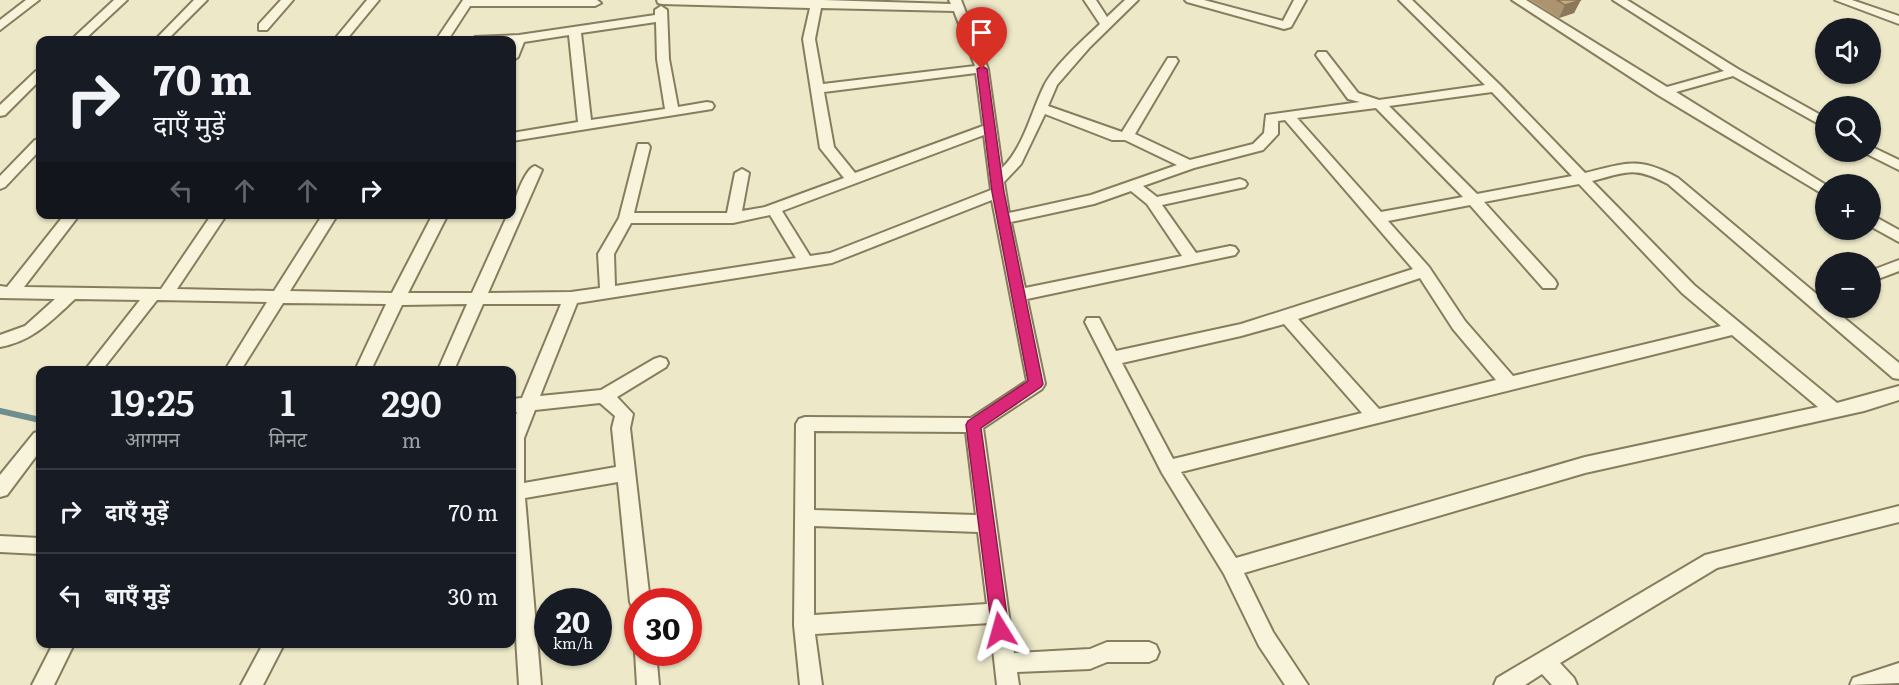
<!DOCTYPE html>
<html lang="hi">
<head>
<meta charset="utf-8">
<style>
	body { margin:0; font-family:Literata,"Noto Sans Devanagari",serif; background:#20242c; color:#f1f3f6; height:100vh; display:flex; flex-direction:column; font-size:22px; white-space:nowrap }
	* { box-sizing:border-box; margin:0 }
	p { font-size:20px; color:#9ea1a6 }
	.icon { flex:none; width:33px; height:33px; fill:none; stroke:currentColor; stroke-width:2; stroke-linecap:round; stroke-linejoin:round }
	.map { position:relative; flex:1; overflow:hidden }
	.panel { position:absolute; left:36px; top:366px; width:480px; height:282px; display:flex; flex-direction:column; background:#171b24; border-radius:12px; box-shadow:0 2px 4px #0004 }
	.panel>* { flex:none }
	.top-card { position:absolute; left:36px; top:36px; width:480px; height:183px; border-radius:12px; box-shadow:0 2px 4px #0004; background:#171b24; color:#f1f3f6; overflow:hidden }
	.buttons { position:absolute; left:1815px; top:18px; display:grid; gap:12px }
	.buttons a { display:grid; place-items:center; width:66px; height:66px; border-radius:50%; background:#171b24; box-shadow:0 2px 4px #0004; font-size:30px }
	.speed { position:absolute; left:534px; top:588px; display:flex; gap:12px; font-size:30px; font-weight:700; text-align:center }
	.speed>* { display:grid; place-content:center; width:78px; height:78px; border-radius:50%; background:#171b24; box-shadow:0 2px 4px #0004; line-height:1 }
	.speed small { font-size:15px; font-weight:400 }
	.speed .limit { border:9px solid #d22; background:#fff; color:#111 }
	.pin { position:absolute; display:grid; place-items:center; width:51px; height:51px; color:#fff; margin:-62px -26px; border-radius:50% 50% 50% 0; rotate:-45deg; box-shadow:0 0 6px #0007 }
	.pin .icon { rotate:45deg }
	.me { position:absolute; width:66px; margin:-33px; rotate:352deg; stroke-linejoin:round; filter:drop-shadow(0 0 4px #0008) }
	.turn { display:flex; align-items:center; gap:21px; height:126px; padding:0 18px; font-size:27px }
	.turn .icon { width:78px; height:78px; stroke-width:2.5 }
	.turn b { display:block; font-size:42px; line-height:51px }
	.lanes { display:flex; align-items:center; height:57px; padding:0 18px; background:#0003; justify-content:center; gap:30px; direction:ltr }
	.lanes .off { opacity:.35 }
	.eta { display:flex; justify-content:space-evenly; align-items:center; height:102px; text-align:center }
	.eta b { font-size:36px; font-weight:600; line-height:42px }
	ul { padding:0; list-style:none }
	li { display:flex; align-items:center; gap:18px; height:84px; padding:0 18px; border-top:2px solid #363941 }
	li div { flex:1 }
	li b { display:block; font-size:22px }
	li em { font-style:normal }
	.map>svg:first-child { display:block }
</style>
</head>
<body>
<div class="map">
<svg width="1899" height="685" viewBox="0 0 1899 685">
	<rect width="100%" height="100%" fill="#ece8c8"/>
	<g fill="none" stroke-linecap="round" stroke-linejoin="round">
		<!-- stream -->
		<path stroke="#708e8d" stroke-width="6" d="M 0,411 L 40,420"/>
		<defs>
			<g id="minor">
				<path d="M 26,0 L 39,0 L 0,30 L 0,20 Z"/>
				<path d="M 114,0 L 127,0 L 84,40 L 71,40 Z"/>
				<path d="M 194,0 L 207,0 L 167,40 L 155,40 Z"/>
				<path d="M 281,0 L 293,0 L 267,30 L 259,30 L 259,24 Z"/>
				<path d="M 367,0 L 379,0 L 346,40 L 334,40 Z"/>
				<path d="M 463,0 L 597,0 L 601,3 L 595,6 L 470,6 L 448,40 L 436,40 Z"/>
				<path d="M 657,0 L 823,0 L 951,4 L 949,0 L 961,0 L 988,69 L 1002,168 C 1024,147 1031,112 1044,86 C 1053,67 1084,39 1100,24 L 1084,0 L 1096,0 L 1107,17 L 1125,0 L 1138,0 L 1090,47 L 1057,85 L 1048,106 L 1122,132 L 1168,58 L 1176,58 L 1178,61 L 1135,134 L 1190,160 L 1253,144 L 1264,133 L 1266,115 L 1360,102 L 1348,99 L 1316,55 L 1318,52 L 1326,52 L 1358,93 L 1379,100 L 1485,85 L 1399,0 L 1412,0 L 1500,85 L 1585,173 C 1627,163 1638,156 1678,178 L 1826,302 L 1826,308 L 1832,308 L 1899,363 L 1899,379 L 1893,378 L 1668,184 C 1634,166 1628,172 1592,181 L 1694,285 L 1837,403 L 1899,386 L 1899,400 L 1864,411 L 1585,473 L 1244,573 L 1273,632 L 1308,685 L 1285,685 L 1259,646 L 1224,574 L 1162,473 L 1085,322 L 1087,318 L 1099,318 L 1116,351 L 1241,324 L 1413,269 L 1285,120 L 1278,121 L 1278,134 L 1263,150 L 1194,168 L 1143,186 L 1157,197 L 1240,179 L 1245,181 L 1247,184 L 1245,187 L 1162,205 L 1196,253 L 1230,246 L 1235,247 L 1238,251 L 1235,255 L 1027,299 L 1045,384 L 1042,389 L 983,428 L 1014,653 L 1090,649 L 1107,642 L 1149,642 L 1156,645 L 1159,652 L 1156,659 L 1149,662 L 1107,662 L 1090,669 L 1017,672 L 1019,685 L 997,685 L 990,623 L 815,634 L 822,685 L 800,685 L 794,625 L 796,424 L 799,419 L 805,417 L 971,418 L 1027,381 L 992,200 L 832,263 L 577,303 L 540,396 L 601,390 L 654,359 L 660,357 L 666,359 L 668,363 L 666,367 L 617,397 L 633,414 L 630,428 L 650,602 L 638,602 L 638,610 L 633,609 L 630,602 L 618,482 L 525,498 L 541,685 L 519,685 L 512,575 L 512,425 L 517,412 L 512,413 L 512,399 L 522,398 L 561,304 L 483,304 L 454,370 L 438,370 L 467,304 L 402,305 L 371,370 L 359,370 L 357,366 L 386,304 L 283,303 L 241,370 L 225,370 L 267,302 L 157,300 L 102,370 L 85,370 L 140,300 L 75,299 C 51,321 33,341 0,347 L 0,335 L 25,326 L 55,299 L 0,298 L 0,286 L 7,287 L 65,214 L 80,214 L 24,287 L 161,289 L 212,214 L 227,214 L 177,289 L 274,291 L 323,214 L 338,214 L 290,291 L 392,293 L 433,214 L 448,214 L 408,293 L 472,293 L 508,214 L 512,214 C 512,204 525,168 535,166 L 542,170 L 488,293 L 571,292 L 600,288 L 598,254 L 619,218 L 638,144 L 648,144 L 650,147 L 634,213 L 727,213 L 735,173 L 742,169 L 749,173 L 742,211 L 765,207 L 844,178 L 820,148 L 803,39 L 810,8 L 662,4 L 658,3 ZM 821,8 L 954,11 L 975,66 L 823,84 L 815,39 ZM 976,73 L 983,126 L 855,173 L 834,147 L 824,92 ZM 1492,92 L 1572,176 L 1477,194 L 1389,106 ZM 1376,108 L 1463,197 L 1381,212 L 1297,118 ZM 1045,114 L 1112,140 L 1125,140 L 1177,165 L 1091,195 L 1009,213 L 1004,182 L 1021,164 ZM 984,135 L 991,190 L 830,253 L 810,256 L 782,211 ZM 1579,184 L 1682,293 L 1721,326 L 1513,376 L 1465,321 L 1429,267 L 1388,221 L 1470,205 L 1543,288 L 1555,288 L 1557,284 L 1555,280 L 1484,202 ZM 1131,191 L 1147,204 L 1182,256 L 1025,288 L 1011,222 L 1094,204 ZM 770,215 L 796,258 L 615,286 L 614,254 L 631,223 L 733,223 ZM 1420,278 L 1453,329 L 1496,380 L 1379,409 L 1298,319 ZM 1284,324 L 1362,413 L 1173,459 L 1122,363 L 1241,336 ZM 1732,335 L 1818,407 L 1585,457 L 1236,558 L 1181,472 ZM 600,403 L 615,416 L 612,428 L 616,467 L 524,483 L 524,438 L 535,410 ZM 814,431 L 966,432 L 976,515 L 814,510 ZM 814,526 L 978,532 L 987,604 L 814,615 Z"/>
				<path d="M 1185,0 L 1204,0 L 1283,21 L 1294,0 L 1306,0 L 1291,27 L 1284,29 L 1187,2 Z"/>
				<path d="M 1512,0 L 1526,0 L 1667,87 L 1724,71 L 1613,0 L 1627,0 L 1738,69 L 1826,118 L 1826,128 L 1733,76 L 1676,92 L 1826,185 L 1826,196 L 1658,95 Z"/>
				<path d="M 1835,0 L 1852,0 L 1899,16 L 1899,24 Z"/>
				<path d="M 661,6 L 667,10 L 669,59 L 678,107 L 707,102 L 712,103 L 714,106 L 712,109 L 512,141 L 512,133 L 578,122 L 569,35 L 524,42 L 518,57 L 512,61 L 512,40 L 473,40 L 475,37 L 519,35 L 655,15 L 655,10 ZM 656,22 L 657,59 L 665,109 L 591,120 L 581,33 Z"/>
				<path d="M 40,70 L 40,80 L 5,115 L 0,116 L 0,105 L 36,71 Z"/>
				<path d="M 40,139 L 40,150 L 5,187 L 0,189 L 0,176 L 35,140 Z"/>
				<path d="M 1870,146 L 1899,160 L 1899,170 L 1865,153 L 1864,152 L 1870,152 Z"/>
				<path d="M 1870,214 L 1899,230 L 1899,242 L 1870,226 Z"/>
				<path d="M 1899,260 L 1899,271 L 1870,282 L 1870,271 Z"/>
				<path d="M 40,431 L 40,451 L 7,495 L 0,497 L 0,475 L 34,433 Z"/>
				<path d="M 1899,506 L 1899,522 L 1717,568 L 1560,663 L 1574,678 L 1577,685 L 1552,685 L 1542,674 L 1525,685 L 1494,685 L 1497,678 L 1705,555 Z"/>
				<path d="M 0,536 L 40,538 L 40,554 L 0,552 Z"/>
				<path d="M 53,644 L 74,644 L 54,685 L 32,685 Z"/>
				<path d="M 263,644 L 284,644 L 263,685 L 241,685 Z"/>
				<path d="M 638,645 L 638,652 L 656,652 L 659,685 L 637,685 L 635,652 Z"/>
				<path d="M 1899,663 L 1899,683 L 1850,685 L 1853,678 Z"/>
			</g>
		</defs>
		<!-- minor casing -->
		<use href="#minor" stroke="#877c5e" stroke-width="4"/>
		<!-- minor -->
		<use href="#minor" fill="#f7f4db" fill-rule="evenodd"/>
	</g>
	<!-- wall -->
	<path fill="#ab946f" d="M 1530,0 L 1580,0 L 1574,13 L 1559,18 Z"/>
	<!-- shaded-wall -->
	<path fill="#8b785a" d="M 1581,0 L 1574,13 L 1559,18 L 1565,5 Z"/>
	<!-- building -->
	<path fill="#c7ac81" stroke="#8b785a" stroke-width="1.5" d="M 1557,0 L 1581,0 L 1565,5 Z"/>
	<!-- route -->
	<path fill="#db2777" stroke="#8e194d" stroke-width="1.5" d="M 982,66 L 987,69 L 1004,192 L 1043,384 L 1041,387 L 981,428 L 1009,630 L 1006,636 L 1000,638 L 994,636 L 992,630 L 966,425 L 968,421 L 1028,381 L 992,192 L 977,69 Z"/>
</svg>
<div class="buttons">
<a><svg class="icon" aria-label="sound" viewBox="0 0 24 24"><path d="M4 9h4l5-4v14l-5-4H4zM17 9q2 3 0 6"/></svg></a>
<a><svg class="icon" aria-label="search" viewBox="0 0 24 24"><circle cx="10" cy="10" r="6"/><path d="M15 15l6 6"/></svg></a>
<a>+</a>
<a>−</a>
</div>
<div class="speed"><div>20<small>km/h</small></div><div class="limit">30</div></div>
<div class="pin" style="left:982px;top:69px;background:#d93025"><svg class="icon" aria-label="arrive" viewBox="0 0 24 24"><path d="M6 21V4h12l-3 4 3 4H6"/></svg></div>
<svg class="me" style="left:1000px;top:630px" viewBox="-20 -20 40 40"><path d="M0-17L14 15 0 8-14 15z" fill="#db2777" stroke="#fff" stroke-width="4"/></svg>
<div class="top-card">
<div class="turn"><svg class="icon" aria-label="right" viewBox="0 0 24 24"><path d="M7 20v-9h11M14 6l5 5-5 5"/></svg><div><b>70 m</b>दाएँ मुड़ें</div></div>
<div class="lanes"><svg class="icon off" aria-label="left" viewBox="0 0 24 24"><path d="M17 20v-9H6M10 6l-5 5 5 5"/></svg><svg class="icon off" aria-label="ahead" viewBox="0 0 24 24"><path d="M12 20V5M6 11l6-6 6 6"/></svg><svg class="icon off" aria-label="ahead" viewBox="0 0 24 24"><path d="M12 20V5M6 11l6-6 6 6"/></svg><svg class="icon" aria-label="right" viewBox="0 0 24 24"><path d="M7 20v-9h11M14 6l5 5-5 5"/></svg></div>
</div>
<section class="panel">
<div class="eta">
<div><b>19:25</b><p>आगमन</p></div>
<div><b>1</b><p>मिनट</p></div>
<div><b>290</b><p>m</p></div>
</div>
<ul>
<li><svg class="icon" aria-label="right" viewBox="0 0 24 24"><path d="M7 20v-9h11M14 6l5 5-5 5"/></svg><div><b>दाएँ मुड़ें</b></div><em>70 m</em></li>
<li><svg class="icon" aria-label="left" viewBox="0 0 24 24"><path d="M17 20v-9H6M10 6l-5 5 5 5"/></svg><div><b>बाएँ मुड़ें</b></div><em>30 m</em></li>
</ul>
</section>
</div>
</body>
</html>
